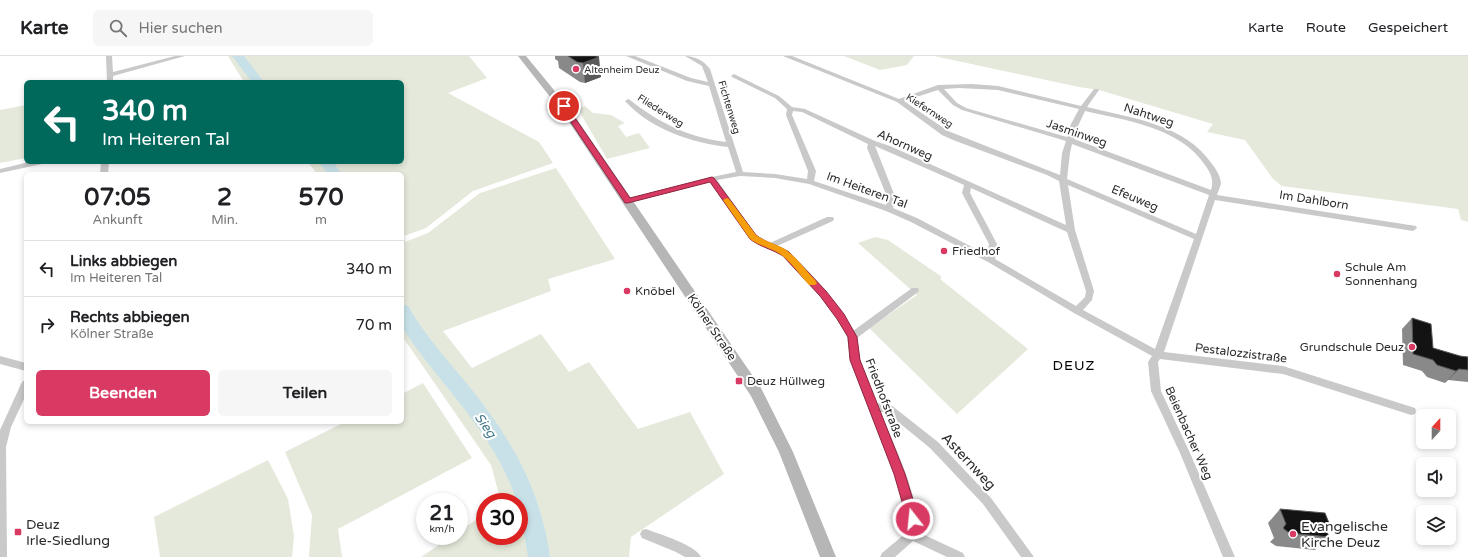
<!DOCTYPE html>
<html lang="de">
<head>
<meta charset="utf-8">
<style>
	body { margin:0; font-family:"Varela Round",sans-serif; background:#f6f6f6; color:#202124; height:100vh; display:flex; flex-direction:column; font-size:15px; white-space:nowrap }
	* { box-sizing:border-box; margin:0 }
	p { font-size:13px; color:#757577 }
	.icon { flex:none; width:22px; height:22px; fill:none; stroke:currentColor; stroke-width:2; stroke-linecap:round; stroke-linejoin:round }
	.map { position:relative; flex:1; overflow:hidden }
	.side { position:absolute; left:24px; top:116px; width:380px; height:252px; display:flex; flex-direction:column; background:#fff; border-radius:6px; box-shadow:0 2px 6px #0003 }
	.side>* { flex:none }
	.guide { position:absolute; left:24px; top:24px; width:380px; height:84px; border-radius:6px; box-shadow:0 2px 6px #0003; background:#00695c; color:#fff; overflow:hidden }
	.needle { width:26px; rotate:21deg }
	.fabs { position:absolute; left:1416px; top:353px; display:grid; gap:8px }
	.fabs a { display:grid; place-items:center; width:40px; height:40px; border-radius:6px; background:#fff; box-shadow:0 2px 6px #0003; font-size:20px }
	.speed { position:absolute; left:416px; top:437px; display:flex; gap:8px; font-size:20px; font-weight:700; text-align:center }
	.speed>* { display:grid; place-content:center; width:52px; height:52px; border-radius:50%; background:#fff; box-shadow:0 2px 6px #0003; line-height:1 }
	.speed small { font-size:10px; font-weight:400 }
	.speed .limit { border:6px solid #d22; background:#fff; color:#111 }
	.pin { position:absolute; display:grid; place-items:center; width:34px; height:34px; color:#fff; margin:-17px; border:2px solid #fff; border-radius:50%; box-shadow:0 1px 4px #0007 }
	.me { position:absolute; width:44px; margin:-22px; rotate:344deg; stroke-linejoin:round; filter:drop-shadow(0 0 3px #0008) }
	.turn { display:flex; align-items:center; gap:14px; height:84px; padding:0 12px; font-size:18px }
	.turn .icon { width:52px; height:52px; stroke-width:2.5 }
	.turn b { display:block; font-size:28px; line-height:34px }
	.eta { display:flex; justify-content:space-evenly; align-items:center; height:68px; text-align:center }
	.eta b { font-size:24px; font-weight:700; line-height:28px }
	.action { display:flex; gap:8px; margin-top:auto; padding:8px 12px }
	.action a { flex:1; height:46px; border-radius:6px; background:#d83a63; color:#fff; font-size:16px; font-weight:700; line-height:46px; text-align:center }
	.action a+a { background:#f6f6f6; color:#202124 }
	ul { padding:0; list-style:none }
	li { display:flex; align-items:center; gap:12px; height:56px; padding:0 12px; border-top:1px solid #e0e0e0 }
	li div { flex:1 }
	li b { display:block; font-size:15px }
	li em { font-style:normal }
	header { display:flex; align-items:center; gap:24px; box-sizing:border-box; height:56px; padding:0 20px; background:#fff; border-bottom:1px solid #e0e0e0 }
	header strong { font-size:19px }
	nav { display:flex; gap:22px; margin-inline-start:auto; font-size:14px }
	.search { width:280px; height:36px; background:#f6f6f6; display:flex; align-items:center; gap:10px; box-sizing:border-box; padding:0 14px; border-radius:6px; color:#757577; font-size:15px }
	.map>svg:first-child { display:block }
</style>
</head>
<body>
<header>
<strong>Karte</strong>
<div class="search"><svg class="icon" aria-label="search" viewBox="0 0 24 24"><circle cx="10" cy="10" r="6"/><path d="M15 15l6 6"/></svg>Hier suchen</div>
<nav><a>Karte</a><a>Route</a><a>Gespeichert</a></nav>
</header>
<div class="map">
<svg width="1468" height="501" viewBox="0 0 1468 501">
	<rect width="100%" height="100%" fill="#fff"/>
	<!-- green -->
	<g fill="#e5e9db">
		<path d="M 228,0 L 469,0 L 487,22 L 448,37 L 539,86 L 553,107 L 473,135 L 426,172 L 404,180 L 405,186 L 428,177 L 480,137 L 556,112 L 615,203 L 548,223 L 551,235 L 443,275 L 472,312 L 541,278 L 569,316 L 589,306 L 638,373 L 690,356 L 724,418 L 631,481 L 629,501 L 421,501 L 452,480 L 459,480 L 459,475 L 485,458 L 485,480 L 519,480 L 519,446 L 501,446 L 491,409 L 402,280 L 402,118 L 317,118 L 308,106 L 402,106 L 402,26 L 244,26 Z"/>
		<path d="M 844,0 L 914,0 L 907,9 L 880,14 Z"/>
		<path d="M 934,0 L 1468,0 L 1468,166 L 1461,164 L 1458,153 L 1282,130 L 1273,123 L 1245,84 L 1207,76 L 1213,68 L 1099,34 L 1079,31 Z"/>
		<path d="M 26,49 L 26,102 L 0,107 L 0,54 Z"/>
		<path d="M 585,50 L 593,57 L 611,59 L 625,67 L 618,70 L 626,81 L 639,77 L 650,92 L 607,103 L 578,53 Z"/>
		<path d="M 875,181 L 888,184 L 942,221 L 940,223 L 1028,293 L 957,358 L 869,272 L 917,239 L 858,187 Z"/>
		<path d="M 423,327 L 472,402 L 338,473 L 342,501 L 309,501 L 312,459 L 285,396 L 345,366 L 402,366 L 402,338 Z"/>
		<path d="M 268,404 L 288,443 L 294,480 L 292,501 L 160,501 L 154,461 Z"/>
	</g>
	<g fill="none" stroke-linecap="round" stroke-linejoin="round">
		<!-- river -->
		<g fill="#c8e1e8" fill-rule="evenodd">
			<path d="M 232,0 L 244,0 L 264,26 L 252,26 Z"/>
			<path d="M 319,106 L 333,106 L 342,118 L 328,118 Z"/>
			<path d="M 402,248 L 408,250 C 426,281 450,307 473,335 C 513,386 541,435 550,501 L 528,501 L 519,446 L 517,446 C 496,380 445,334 407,279 L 402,270 Z"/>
		</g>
		<!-- minor -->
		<g fill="#c9c9c9" fill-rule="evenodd">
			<path d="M 106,0 L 112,0 L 113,16 L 175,0 L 185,0 L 113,20 L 113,26 L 107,26 Z"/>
			<path d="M 626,0 L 635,0 L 691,22 L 708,26 L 702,10 L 685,0 C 695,0 704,5 710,13 L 743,116 L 775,118 L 807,123 L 808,115 L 786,59 L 787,53 L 775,42 L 732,21 L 731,20 L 734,18 L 779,40 L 792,51 L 805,53 L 875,85 L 890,90 L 1066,169 L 1059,125 L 1047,119 L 953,84 L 942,79 L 897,46 L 783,0 L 792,0 L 899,43 L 938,29 L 972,28 L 998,30 L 1081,50 L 1094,33 L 1098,33 L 1099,34 L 1087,51 C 1131,62 1185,68 1212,108 C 1216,113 1221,121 1221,128 C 1220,131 1218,136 1217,139 L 1416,170 L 1417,172 L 1413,175 L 1215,144 L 1164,296 L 1283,310 L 1415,352 L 1416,355 L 1415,358 L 1411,359 L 1283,318 L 1160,303 L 1158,306 L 1161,335 L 1190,397 L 1235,501 L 1223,501 L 1180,397 L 1151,335 L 1148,306 L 1152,300 L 1074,257 L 988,206 L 911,166 L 886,155 L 809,128 L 775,122 L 740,120 L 717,124 L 756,179 L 770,187 L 827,161 L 833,161 L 834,163 L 833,165 L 777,190 C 801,200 841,252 853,275 L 912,232 L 918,232 L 919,234 L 918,236 L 857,282 L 860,304 L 877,347 L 891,349 L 938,386 L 991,442 L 1034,501 L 1021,501 L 983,448 L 930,392 L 892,361 L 885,356 L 880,356 C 894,388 920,442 918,476 L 963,497 L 965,501 L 947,501 L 913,485 L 895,501 L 880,501 L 882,497 L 906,477 L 907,463 L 895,418 L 850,304 L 847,281 L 838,263 L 820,240 L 783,200 L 750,183 L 710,126 L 628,147 L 625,147 L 624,145 L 625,143 L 712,121 L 736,116 L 728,91 C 692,87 650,73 625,45 L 628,43 L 630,44 C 659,67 690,82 726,86 L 709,30 L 687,25 ZM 959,32 L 998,34 L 1079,53 L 1070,70 L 1067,81 L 966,52 L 957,47 L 944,33 ZM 938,34 L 953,49 L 962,54 L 1066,85 L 1062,97 L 1060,119 L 948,75 L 904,45 ZM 793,55 L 802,56 L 868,88 L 867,92 L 888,143 L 886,149 L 814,125 L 816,115 L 792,59 ZM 1085,55 C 1125,64 1181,72 1205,109 C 1211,117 1214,125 1211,134 L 1074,83 L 1078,70 ZM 1072,88 L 1209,139 L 1196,178 L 1067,123 L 1070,97 ZM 875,90 L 964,129 L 962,137 L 989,188 L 987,199 L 917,162 L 893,152 L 896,143 ZM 1068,129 L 1194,183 L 1155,293 L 1083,254 L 1092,244 L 1094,235 L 1075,174 ZM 971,132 L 1067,176 L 1086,235 L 1085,241 L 1076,250 L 995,203 L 997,188 L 970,137 Z"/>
			<path d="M 29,106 L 43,106 L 42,108 L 0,117 L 0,113 Z"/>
			<path d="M 101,106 L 109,106 L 108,118 L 100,118 Z"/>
			<path d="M 0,300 L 26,307 L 26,315 L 0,308 Z"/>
			<path d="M 26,324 L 26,339 L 11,371 L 6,391 L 7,501 L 0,501 L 0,374 L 21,328 L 23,325 Z"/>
			<path d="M 646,473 C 659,478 696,489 701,501 L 685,501 L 676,496 L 642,482 L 640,478 L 642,474 Z"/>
		</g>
		<!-- secondary -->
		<path fill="#b6b6b6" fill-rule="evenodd" d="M 518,0 L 526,0 L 572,56 L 761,332 L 793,396 L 836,501 L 820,501 L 779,396 L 751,340 L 565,60 Z"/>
	</g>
	<!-- wall -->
	<g fill="#898989">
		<path d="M 555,0 L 596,0 L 601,21 L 585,27 L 580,26 L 559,12 L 558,5 L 555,3 Z"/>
		<path d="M 1412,262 L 1433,292 L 1460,300 L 1468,301 L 1468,326 L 1448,324 L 1445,327 L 1427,321 L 1422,315 L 1403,309 L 1402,273 Z"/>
		<path d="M 1280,453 L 1331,472 L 1327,476 L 1329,481 L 1315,494 L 1276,490 L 1270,486 L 1274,482 L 1268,467 Z"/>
	</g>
	<!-- shaded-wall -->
	<g fill="#5a5a5a">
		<path d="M 599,1 L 601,21 L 585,27 L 583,7 Z"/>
		<path d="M 1459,313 L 1445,327 L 1456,315 Z"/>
	</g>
	<!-- building -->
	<g fill="#131313" stroke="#5a5a5a">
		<path d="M 568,0 L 596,0 L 599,1 L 583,7 L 577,6 Z"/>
		<path d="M 1412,262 L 1431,268 L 1433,292 L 1460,300 L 1468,301 L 1468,314 L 1459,313 L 1456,315 L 1437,309 L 1433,304 L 1413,298 Z"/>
		<path d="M 1280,453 L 1325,457 L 1331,472 L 1325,471 L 1329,481 L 1289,477 L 1283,472 L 1286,468 Z"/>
	</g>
	<!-- route -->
	<path fill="#d83a63" stroke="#8c2640" d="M 564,48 L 566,49 L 630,142 L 712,121 L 714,122 L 756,179 C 766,187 778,189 789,196 L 826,235 L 844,258 L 857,281 L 860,304 L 905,418 L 919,463 L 917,466 L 913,468 L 909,466 L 907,463 L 894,418 L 850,304 L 848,281 L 837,263 L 820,240 L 783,200 C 772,193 760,191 750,183 L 710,126 L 628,147 L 625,147 L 560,50 Z"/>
	<!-- slow -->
	<path fill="#f59e0b" d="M 727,142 L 729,143 L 756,179 C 764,185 773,187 781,191 C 795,198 805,214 815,224 L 817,227 L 815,229 L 809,229 C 799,218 789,202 775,195 C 767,191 758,189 750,183 L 723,144 Z"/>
	<!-- markers -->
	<g fill="#d83a63" stroke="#fff" stroke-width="1.5">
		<circle cx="576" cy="13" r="4"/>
		<circle cx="944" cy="195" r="4"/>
		<circle cx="1337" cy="218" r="4"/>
		<circle cx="627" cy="235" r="4"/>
		<circle cx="1412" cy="291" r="4"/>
		<rect x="735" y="321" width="8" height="8" rx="2"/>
		<rect x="14" y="472" width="8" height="8" rx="2"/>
		<circle cx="1293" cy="478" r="4"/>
	</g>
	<g text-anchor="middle" stroke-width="4" stroke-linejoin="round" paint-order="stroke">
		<!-- far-poi labels -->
		<g font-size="10" fill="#2c2c2c" stroke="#fff" text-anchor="start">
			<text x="584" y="17">Altenheim Deuz</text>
		</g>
		<!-- far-street labels -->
		<g font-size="10" fill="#2c2c2c" stroke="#fff">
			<text transform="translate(730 51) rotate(73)" y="4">Fichtenweg</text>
			<text transform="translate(661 54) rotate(32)" y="4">Fliederweg</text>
			<text transform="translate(930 54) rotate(33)" y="4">Kiefernweg</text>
		</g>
		<!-- street labels -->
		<g font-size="12" fill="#2c2c2c" stroke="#fff">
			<text transform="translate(1149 59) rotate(18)" y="4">Nahtweg</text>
			<text transform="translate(1077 77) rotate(19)" y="4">Jasminweg</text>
			<text transform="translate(905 89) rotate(24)" y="4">Ahornweg</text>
			<text transform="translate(867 134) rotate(20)" y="4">Im Heiteren Tal</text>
			<text transform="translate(1135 142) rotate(23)" y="4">Efeuweg</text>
			<text transform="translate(1314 144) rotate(9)" y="4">Im Dahlborn</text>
			<text transform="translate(712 271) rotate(56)" y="4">Kölner Straße</text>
			<text transform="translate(1241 297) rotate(7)" y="4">Pestalozzistraße</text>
			<text transform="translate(884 342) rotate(69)" y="4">Friedhofstraße</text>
			<text transform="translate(1189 377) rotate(66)" y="4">Beienbacher Weg</text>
		</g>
		<!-- poi labels -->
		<g font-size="12" fill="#2c2c2c" stroke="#fff" text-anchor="start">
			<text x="952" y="199">Friedhof</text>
			<text x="1345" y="215">Schule Am<tspan x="1345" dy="14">Sonnenhang</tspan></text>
			<text x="635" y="239">Knöbel</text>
			<text x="1404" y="295" text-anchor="end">Grundschule Deuz</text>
			<text x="747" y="329">Deuz Hüllweg</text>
		</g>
		<!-- water labels -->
		<g font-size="13" font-style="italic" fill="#417a88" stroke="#fff">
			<text transform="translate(486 369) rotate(55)" y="5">Sieg</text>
		</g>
		<!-- quarter labels -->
		<g font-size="14" letter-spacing="1" fill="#000" stroke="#fff">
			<text x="1074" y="314">DEUZ</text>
		</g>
		<!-- near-street labels -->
		<g font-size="14" fill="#2c2c2c" stroke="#fff">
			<text transform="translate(969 405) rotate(47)" y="5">Asternweg</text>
		</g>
		<!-- near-poi labels -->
		<g font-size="14" fill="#2c2c2c" stroke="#fff" text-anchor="start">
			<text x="26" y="473">Deuz<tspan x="26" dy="16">Irle-Siedlung</tspan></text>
			<text x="1301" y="475">Evangelische<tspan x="1301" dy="16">Kirche Deuz</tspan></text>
		</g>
	</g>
</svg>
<div class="fabs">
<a><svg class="needle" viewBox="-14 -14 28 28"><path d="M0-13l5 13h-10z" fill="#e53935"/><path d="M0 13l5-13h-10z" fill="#757577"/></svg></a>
<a><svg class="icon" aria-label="sound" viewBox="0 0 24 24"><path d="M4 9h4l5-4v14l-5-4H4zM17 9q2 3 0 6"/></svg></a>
<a><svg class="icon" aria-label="layers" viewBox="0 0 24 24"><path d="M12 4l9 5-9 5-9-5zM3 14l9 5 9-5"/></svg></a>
</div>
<div class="speed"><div>21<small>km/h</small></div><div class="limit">30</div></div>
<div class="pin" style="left:564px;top:50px;background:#d93025"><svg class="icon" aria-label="arrive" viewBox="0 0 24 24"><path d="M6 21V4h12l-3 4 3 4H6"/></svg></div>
<svg class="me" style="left:913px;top:463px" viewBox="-20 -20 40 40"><circle r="17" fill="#d83a63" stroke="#fff" stroke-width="3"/><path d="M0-11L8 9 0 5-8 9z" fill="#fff"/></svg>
<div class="guide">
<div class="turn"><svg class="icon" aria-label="left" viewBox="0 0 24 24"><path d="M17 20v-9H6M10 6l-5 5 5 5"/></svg><div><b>340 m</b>Im Heiteren Tal</div></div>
</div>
<section class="side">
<div class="eta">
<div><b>07:05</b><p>Ankunft</p></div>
<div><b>2</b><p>Min.</p></div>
<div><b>570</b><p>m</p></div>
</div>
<ul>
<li><svg class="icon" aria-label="left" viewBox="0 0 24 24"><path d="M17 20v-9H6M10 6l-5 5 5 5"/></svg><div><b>Links abbiegen</b><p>Im Heiteren Tal</p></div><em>340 m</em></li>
<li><svg class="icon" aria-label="right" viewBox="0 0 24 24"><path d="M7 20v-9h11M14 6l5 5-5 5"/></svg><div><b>Rechts abbiegen</b><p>Kölner Straße</p></div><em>70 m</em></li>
</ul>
<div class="action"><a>Beenden</a><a>Teilen</a></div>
</section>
</div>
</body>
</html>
